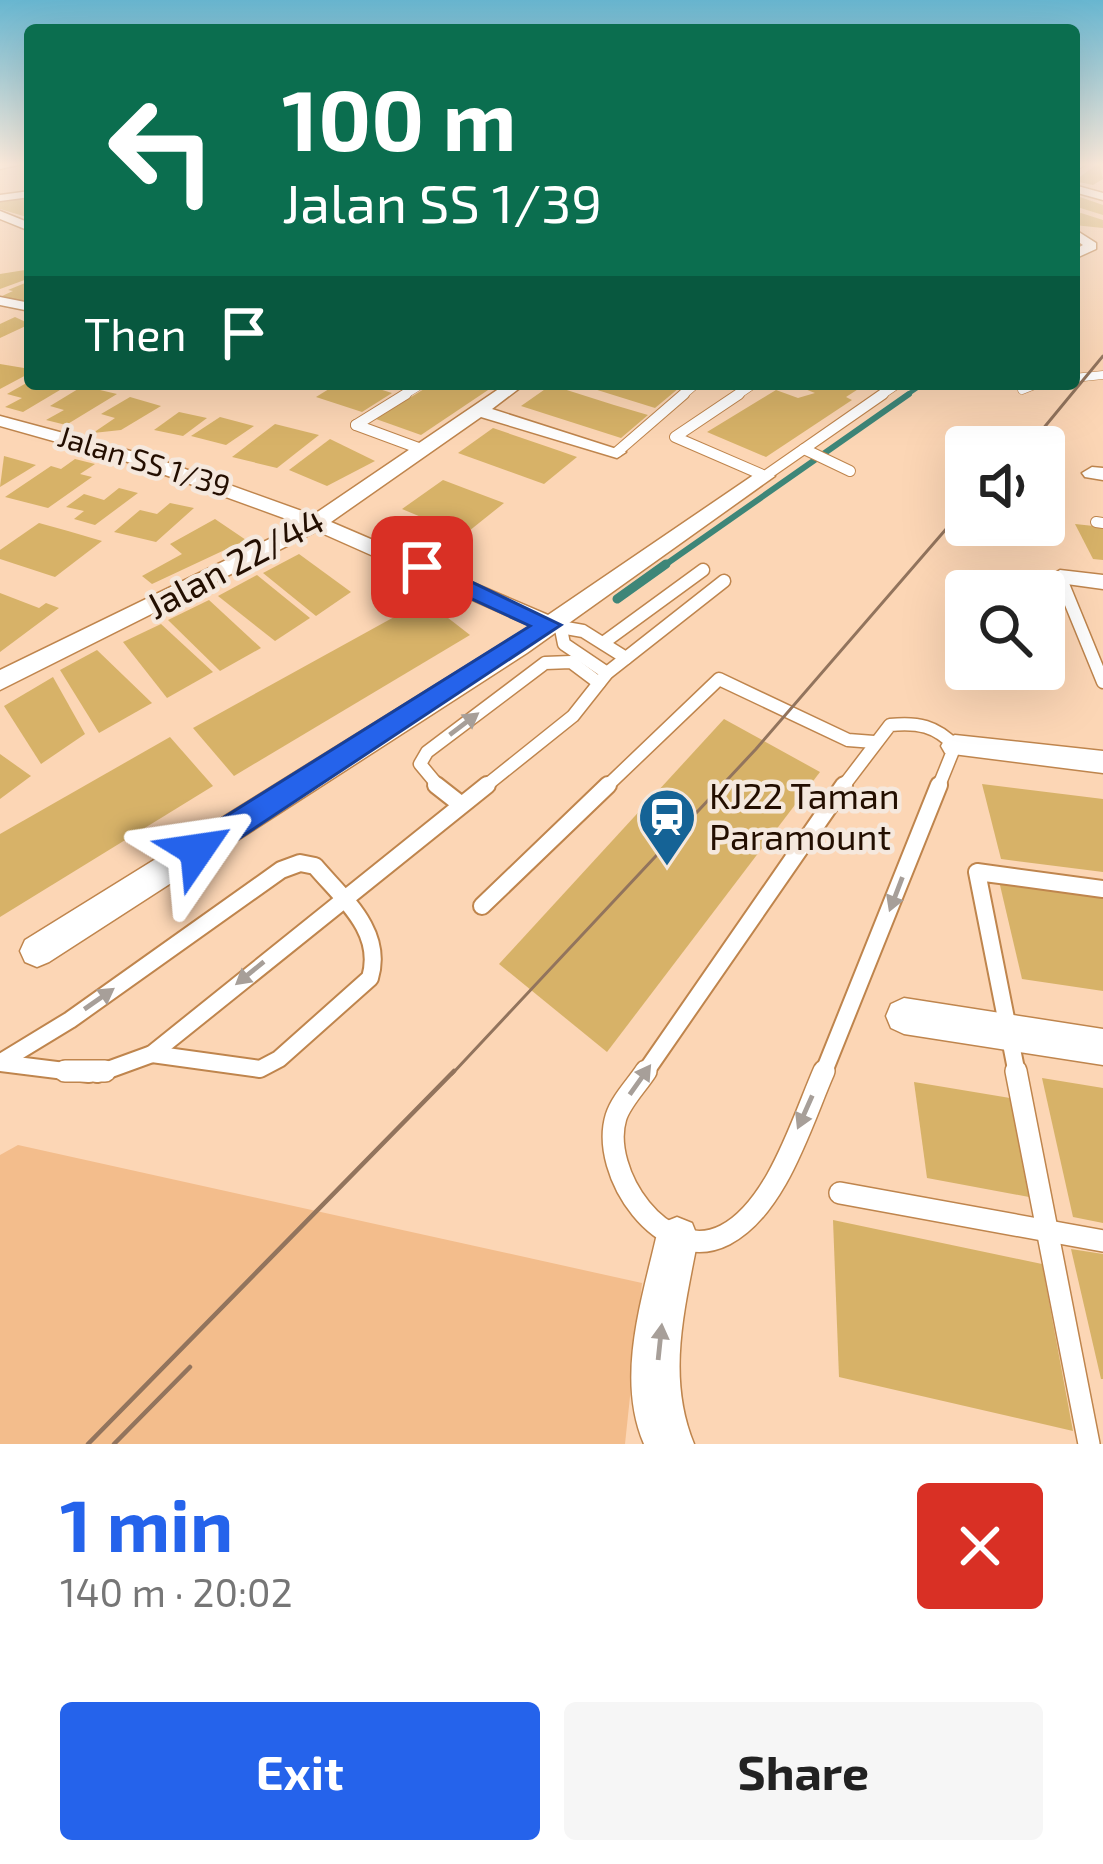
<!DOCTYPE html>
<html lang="en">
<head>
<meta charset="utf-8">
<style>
	body { margin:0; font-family:"Exo 2",sans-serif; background:#f6f6f6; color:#222; height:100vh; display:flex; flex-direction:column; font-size:45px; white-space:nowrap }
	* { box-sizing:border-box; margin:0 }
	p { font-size:39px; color:#767676 }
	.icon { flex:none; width:66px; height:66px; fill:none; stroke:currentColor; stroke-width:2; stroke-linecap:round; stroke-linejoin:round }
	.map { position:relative; height:1444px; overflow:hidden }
	.details { display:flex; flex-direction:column; background:#fff; flex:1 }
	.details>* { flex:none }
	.hud { position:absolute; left:24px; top:24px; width:1056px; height:366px; border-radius:12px; box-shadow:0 12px 48px #0002; background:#0b6e4f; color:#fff; overflow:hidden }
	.buttons { position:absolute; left:945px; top:426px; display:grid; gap:24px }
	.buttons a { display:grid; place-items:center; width:120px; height:120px; border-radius:12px; background:#fff; box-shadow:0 12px 48px #0002; font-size:60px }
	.pin { position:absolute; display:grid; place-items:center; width:102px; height:102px; color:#fff; margin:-51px; border-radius:24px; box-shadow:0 6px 18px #0006 }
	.me { position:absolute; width:132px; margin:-66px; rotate:58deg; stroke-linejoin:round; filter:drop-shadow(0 0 9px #0008) }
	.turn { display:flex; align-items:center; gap:42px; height:252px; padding:0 60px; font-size:54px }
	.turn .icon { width:156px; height:156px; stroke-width:2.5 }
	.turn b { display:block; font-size:84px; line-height:102px }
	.then { display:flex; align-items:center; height:114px; padding:0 60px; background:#0003; gap:24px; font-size:45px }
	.round { display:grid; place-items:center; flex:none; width:126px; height:126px; border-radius:12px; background:#f6f6f6 }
	.head { display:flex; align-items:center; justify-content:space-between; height:204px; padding:0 60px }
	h1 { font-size:72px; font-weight:700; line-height:90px; color:#2563eb }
	.action { display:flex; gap:24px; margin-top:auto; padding:24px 60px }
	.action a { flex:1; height:138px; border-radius:12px; background:#2563eb; color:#fff; font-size:48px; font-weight:700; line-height:138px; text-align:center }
	.action a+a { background:#f6f6f6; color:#222 }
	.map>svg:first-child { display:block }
</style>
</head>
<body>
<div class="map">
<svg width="1103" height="1444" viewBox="0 0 1103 1444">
	<rect width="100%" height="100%" fill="#fcd6b5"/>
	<!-- green -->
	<path fill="#f3bd8c" d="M 18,1145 L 642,1283 L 625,1444 L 0,1444 L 0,1155 Z"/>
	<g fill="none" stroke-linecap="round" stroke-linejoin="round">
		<!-- stream-far2 -->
		<path stroke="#3e8678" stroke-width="4.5" d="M 904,397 L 923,384"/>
		<!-- stream-far1 -->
		<path stroke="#3e8678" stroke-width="6" d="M 662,567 L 909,394"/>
		<!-- stream -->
		<path stroke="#3e8678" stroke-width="9" d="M 617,599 L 666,564"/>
	</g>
	<!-- building -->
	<g fill="#d7b268">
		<path d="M 1099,163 L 1103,179 L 1093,185 L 1074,181 Z"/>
		<path d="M 1074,195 L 1103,205 L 1103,215 L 1074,206 Z"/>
		<path d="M 30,198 L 30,218 L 0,209 L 0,202 Z"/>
		<path d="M 1081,213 L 1103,220 L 1103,228 L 1074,225 L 1074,215 Z"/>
		<path d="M 25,270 L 30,278 L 0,289 L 0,274 Z"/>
		<path d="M 30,281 L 30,304 L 2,296 L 13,291 L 8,290 Z"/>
		<path d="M 15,317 L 30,324 L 0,338 L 0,324 Z"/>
		<path d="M 0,364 L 30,369 L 30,373 L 0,389 Z"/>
		<path d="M 30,381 L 30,384 L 70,384 L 23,412 L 5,407 L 22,398 L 7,394 Z"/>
		<path d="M 337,384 L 363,384 L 392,393 L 362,412 L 316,397 Z"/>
		<path d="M 432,384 L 497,384 L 421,435 L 376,419 Z"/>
		<path d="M 578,384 L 666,384 L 679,388 L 655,408 Z"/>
		<path d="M 792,384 L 866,384 L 846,397 L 852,400 L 766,457 L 707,432 L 776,390 L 798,398 L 815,393 Z"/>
		<path d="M 551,385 L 614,405 L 648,415 L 621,438 L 521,406 Z"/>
		<path d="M 83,386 L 117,394 L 66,425 L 46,420 L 64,410 L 50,406 Z"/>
		<path d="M 130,397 L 161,406 L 121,430 L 93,433 L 115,418 L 101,414 Z"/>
		<path d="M 179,412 L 207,418 L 183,436 L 154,430 Z"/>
		<path d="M 220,417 L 254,426 L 226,445 L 191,436 Z"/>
		<path d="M 275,424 L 319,435 L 277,468 L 232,457 Z"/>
		<path d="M 493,428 L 560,451 L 577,457 L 544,484 L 458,453 Z"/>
		<path d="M 330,439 L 375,461 L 327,486 L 289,470 Z"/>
		<path d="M 4,456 L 36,465 L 0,487 Z"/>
		<path d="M 75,459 L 95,464 L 80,474 L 92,477 L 48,508 L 5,497 L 51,466 L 61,469 Z"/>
		<path d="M 443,480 L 464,488 L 504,503 L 464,535 L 402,509 Z"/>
		<path d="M 119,488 L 138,493 L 95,525 L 74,519 L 84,511 L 66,507 L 84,494 L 104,500 Z"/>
		<path d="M 170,503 L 194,508 L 156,542 L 114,532 L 140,510 L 157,514 Z"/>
		<path d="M 215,519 L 246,540 L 152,584 L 142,576 L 182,554 L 170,544 Z"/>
		<path d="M 39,523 L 68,531 L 102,541 L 55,577 L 0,559 L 0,550 Z"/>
		<path d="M 1075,524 L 1103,527 L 1103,560 L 1093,559 Z"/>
		<path d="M 299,554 L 351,592 L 316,616 L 263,573 Z"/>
		<path d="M 257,575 L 310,618 L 275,641 L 218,596 Z"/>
		<path d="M 0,593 L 39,608 L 46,603 L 59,608 L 0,652 Z"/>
		<path d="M 209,600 L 261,648 L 220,671 L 168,620 Z"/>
		<path d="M 425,600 L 470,635 L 234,776 L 193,728 Z"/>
		<path d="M 161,624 L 213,672 L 167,698 L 123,642 Z"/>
		<path d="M 97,650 L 152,703 L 99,733 L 60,670 Z"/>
		<path d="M 53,677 L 85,734 L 41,764 L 4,706 Z"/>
		<path d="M 724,719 L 820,772 L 607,1052 L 499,964 Z"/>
		<path d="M 170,737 L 213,786 L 0,917 L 0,834 Z"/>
		<path d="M 0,754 L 31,776 L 0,799 Z"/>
		<path d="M 982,784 L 1103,799 L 1103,872 L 1001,859 Z"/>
		<path d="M 999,881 L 1103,895 L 1103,991 L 1022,979 Z"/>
		<path d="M 1042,1078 L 1103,1088 L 1103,1223 L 1073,1217 Z"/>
		<path d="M 914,1082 L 1010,1098 L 1029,1197 L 927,1178 Z"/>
		<path d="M 833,1220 L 1042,1264 L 1073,1431 L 839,1377 Z"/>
		<path d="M 1071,1249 L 1103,1254 L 1103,1379 L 1101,1379 Z"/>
	</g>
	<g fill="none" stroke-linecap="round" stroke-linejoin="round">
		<defs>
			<path id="lane-far5" d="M 1074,168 L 1083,163"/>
			<g id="lane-far4">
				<path d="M 1074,378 L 1103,375"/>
				<path d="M 1022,390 L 1037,384"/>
				<path d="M 401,397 L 422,384"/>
				<path d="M 681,397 L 696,384"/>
				<path d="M 735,397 L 754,384"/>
				<path d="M 879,397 L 898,384"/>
			</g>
			<g id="lane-far3">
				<path d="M 739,394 L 675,437 L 765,476 L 883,394"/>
				<path d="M 356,425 L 406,394"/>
				<path d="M 356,425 L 421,449"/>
				<path d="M 804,449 L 850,471"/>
				<path d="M 617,452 L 684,394"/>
				<path d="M 1096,522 L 1103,523"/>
			</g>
			<g id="lane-far2">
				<path d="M 1060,577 L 1103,682"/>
				<path d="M 549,625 L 583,631 L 626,658"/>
				<path d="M 561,629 L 564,644 L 607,673"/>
				<path d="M 603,643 L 703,570"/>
				<path d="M 440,788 L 420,764 L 427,752 L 545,663 L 571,662 L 599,683"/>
				<path d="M 483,788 L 573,716 L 607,673 L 724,581"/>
				<path d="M 605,788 L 719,679 L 848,740 L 874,742"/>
				<path d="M 842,788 L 890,725 C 918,722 936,726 955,746 L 938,788"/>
			</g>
			<g id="lane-far1">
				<path d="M 436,785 L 459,803"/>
				<path d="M 482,906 L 608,785"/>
				<path d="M 1,1062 L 70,1020 L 281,870 L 300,863 L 315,866 C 343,899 384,931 370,978 L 279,1059 L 260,1069 L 152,1054"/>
				<path d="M 0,1063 L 89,1074"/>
				<path d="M 97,1074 L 152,1054 L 487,785"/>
				<path d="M 644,1074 L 844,785"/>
				<path d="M 823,1074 L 939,785"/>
				<path d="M 1017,1074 L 977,872 L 1103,889"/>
			</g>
			<g id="lane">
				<path d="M 65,1071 L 105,1071"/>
				<path d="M 646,1071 C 637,1085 621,1101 616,1117 C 599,1172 663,1267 725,1235 C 777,1208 802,1121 824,1071"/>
				<path d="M 1016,1071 L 1089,1444"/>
				<path d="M 840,1193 L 1103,1241"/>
			</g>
			<g id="street">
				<path d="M 1074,185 L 1103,193 L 1103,200 L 1074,192 Z"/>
				<path d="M 30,191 L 30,197 L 0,201 L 0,195 Z"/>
				<path d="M 0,211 L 30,223 L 30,231 L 0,219 Z"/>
				<path d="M 1074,229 L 1096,243 L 1096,249 L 1074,259 L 1074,250 L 1083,245 L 1074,239 Z"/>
				<path d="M 0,297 L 30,303 L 30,311 L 0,305 Z"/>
				<path d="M 506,384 L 525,384 L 492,409 L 626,452 L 617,458 L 481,417 L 331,522 L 548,615 L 758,472 L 775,476 L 527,653 L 49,962 L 37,967 L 25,962 L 20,951 L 25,940 L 531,626 L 317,531 L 0,690 L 0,670 L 300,524 L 135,464 L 0,426 L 0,416 L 149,456 L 313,515 Z"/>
				<path d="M 1092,467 L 1103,468 L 1103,480 L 1085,477 L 1082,473 Z"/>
				<path d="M 1060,570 L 1103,575 L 1103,589 L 1052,582 L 1049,577 Z"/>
				<path d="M 955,735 L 1103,751 L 1103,773 L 945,753 L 941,746 L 945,739 Z"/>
				<path d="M 904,998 L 1103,1029 L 1103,1065 L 904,1034 L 891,1028 L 886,1016 L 891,1004 Z"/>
				<path d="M 677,1217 L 692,1223 L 698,1238 C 685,1308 666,1376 694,1444 L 644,1444 C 616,1379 641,1303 656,1238 L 662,1223 Z"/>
			</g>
			<path id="secondary" d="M 0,163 L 26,163 L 0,169 Z"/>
		</defs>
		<!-- lane-far5 casing -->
		<use href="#lane-far5" stroke="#bf854d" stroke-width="8"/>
		<!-- lane-far4 casing -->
		<use href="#lane-far4" stroke="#bf854d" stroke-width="9"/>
		<!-- lane-far3 casing -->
		<use href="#lane-far3" stroke="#bf854d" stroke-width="12"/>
		<!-- lane-far2 casing -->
		<use href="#lane-far2" stroke="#bf854d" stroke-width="15"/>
		<!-- lane-far1 casing -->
		<use href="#lane-far1" stroke="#bf854d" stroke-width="20"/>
		<!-- lane casing -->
		<use href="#lane" stroke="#bf854d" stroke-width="24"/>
		<!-- street casing -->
		<use href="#street" stroke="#bf854d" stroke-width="3"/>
		<!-- secondary casing -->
		<use href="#secondary" stroke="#bf854d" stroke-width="3"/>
		<!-- lane-far5 -->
		<use href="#lane-far5" stroke="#fff" stroke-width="6"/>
		<!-- lane-far4 -->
		<use href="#lane-far4" stroke="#fff" stroke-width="8"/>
		<!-- lane-far3 -->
		<use href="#lane-far3" stroke="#fff" stroke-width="10"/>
		<!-- lane-far2 -->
		<use href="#lane-far2" stroke="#fff" stroke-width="12"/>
		<!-- lane-far1 -->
		<use href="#lane-far1" stroke="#fff" stroke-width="16"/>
		<!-- lane -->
		<use href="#lane" stroke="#fff" stroke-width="21"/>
		<!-- street -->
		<use href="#street" fill="#fff" fill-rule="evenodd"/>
		<!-- secondary -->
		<use href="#secondary" fill="#fff" fill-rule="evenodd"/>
		<!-- tram-far1 -->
		<g stroke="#92745d" stroke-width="3">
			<path d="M 1028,447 L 1103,356"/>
			<path d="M 452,1074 L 756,749 L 966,506"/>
		</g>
		<!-- tram -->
		<g stroke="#92745d" stroke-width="4.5">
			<path d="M 88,1444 L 454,1071"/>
			<path d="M 114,1444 L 190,1367"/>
		</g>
	</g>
	<!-- one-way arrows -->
	<defs><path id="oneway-solid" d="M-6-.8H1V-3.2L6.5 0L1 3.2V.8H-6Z" transform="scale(3)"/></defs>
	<g fill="#a79f99">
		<use href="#oneway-solid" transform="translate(464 724) rotate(-37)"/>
		<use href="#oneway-solid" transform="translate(896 894) rotate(111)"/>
		<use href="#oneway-solid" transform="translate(250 973) rotate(141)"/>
		<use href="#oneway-solid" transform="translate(99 999) rotate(-35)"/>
		<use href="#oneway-solid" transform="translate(640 1080) rotate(-55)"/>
		<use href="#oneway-solid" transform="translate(805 1112) rotate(114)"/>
		<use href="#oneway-solid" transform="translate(660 1342) rotate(-84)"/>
	</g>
	<!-- sky -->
	<linearGradient id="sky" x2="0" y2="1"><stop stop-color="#68b6d0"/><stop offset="0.45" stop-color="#feedde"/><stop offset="1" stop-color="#feedde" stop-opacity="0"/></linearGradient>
	<rect width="1103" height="365" fill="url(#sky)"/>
	<!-- route -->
	<path fill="#2563eb" stroke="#184099" stroke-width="3" d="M 414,562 L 430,562 L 561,625 L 208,859 L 186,859 L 182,850 L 186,841 L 530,626 L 414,572 Z"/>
	<!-- icons -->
	<defs>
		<symbol id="station-pin" viewBox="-11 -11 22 30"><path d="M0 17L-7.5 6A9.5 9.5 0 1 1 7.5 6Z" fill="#156396" stroke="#f5e8dd"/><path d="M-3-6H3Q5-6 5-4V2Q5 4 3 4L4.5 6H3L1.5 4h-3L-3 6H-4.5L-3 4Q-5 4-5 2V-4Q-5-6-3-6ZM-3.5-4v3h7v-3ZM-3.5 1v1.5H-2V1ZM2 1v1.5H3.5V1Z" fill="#fff"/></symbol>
	</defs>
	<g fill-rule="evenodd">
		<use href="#station-pin" x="634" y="784" width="66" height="90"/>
	</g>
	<g text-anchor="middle" stroke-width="9" stroke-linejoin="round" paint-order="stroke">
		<!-- far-street labels -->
		<g font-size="30" fill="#230e00" stroke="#f5e8dd">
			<text transform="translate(144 462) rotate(17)" y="10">Jalan SS 1/39</text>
		</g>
		<!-- street labels -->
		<g font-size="36" fill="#230e00" stroke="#f5e8dd">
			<text transform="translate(235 563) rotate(-28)" y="13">Jalan 22/44</text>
		</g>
		<!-- poi labels -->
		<g font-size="36" fill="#230e00" stroke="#f5e8dd" text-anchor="start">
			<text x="709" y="809">KJ22 Taman<tspan x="709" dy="41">Paramount</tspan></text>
		</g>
	</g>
</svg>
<div class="buttons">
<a><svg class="icon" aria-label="sound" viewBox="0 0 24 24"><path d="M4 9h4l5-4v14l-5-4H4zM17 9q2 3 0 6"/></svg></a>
<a><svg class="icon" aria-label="search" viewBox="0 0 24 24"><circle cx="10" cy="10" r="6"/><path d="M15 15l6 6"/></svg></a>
</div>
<div class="pin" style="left:422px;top:567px;background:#d93025"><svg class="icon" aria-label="arrive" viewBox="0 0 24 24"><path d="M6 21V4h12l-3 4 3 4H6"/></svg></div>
<svg class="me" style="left:197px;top:850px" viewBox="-20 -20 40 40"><path d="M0-17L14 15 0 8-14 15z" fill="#2563eb" stroke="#fff" stroke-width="4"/></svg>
<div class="hud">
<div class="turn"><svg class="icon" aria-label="left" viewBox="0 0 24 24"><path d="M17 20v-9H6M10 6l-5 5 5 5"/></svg><div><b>100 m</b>Jalan SS 1/39</div></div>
<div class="then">Then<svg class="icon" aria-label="arrive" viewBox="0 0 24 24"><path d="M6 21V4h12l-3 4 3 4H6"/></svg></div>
</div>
</div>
<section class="details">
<div class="head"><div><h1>1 min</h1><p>140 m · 20:02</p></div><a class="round" style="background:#d93025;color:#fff"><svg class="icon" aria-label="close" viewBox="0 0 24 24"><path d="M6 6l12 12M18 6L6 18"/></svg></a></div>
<div class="action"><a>Exit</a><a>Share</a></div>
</section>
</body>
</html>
